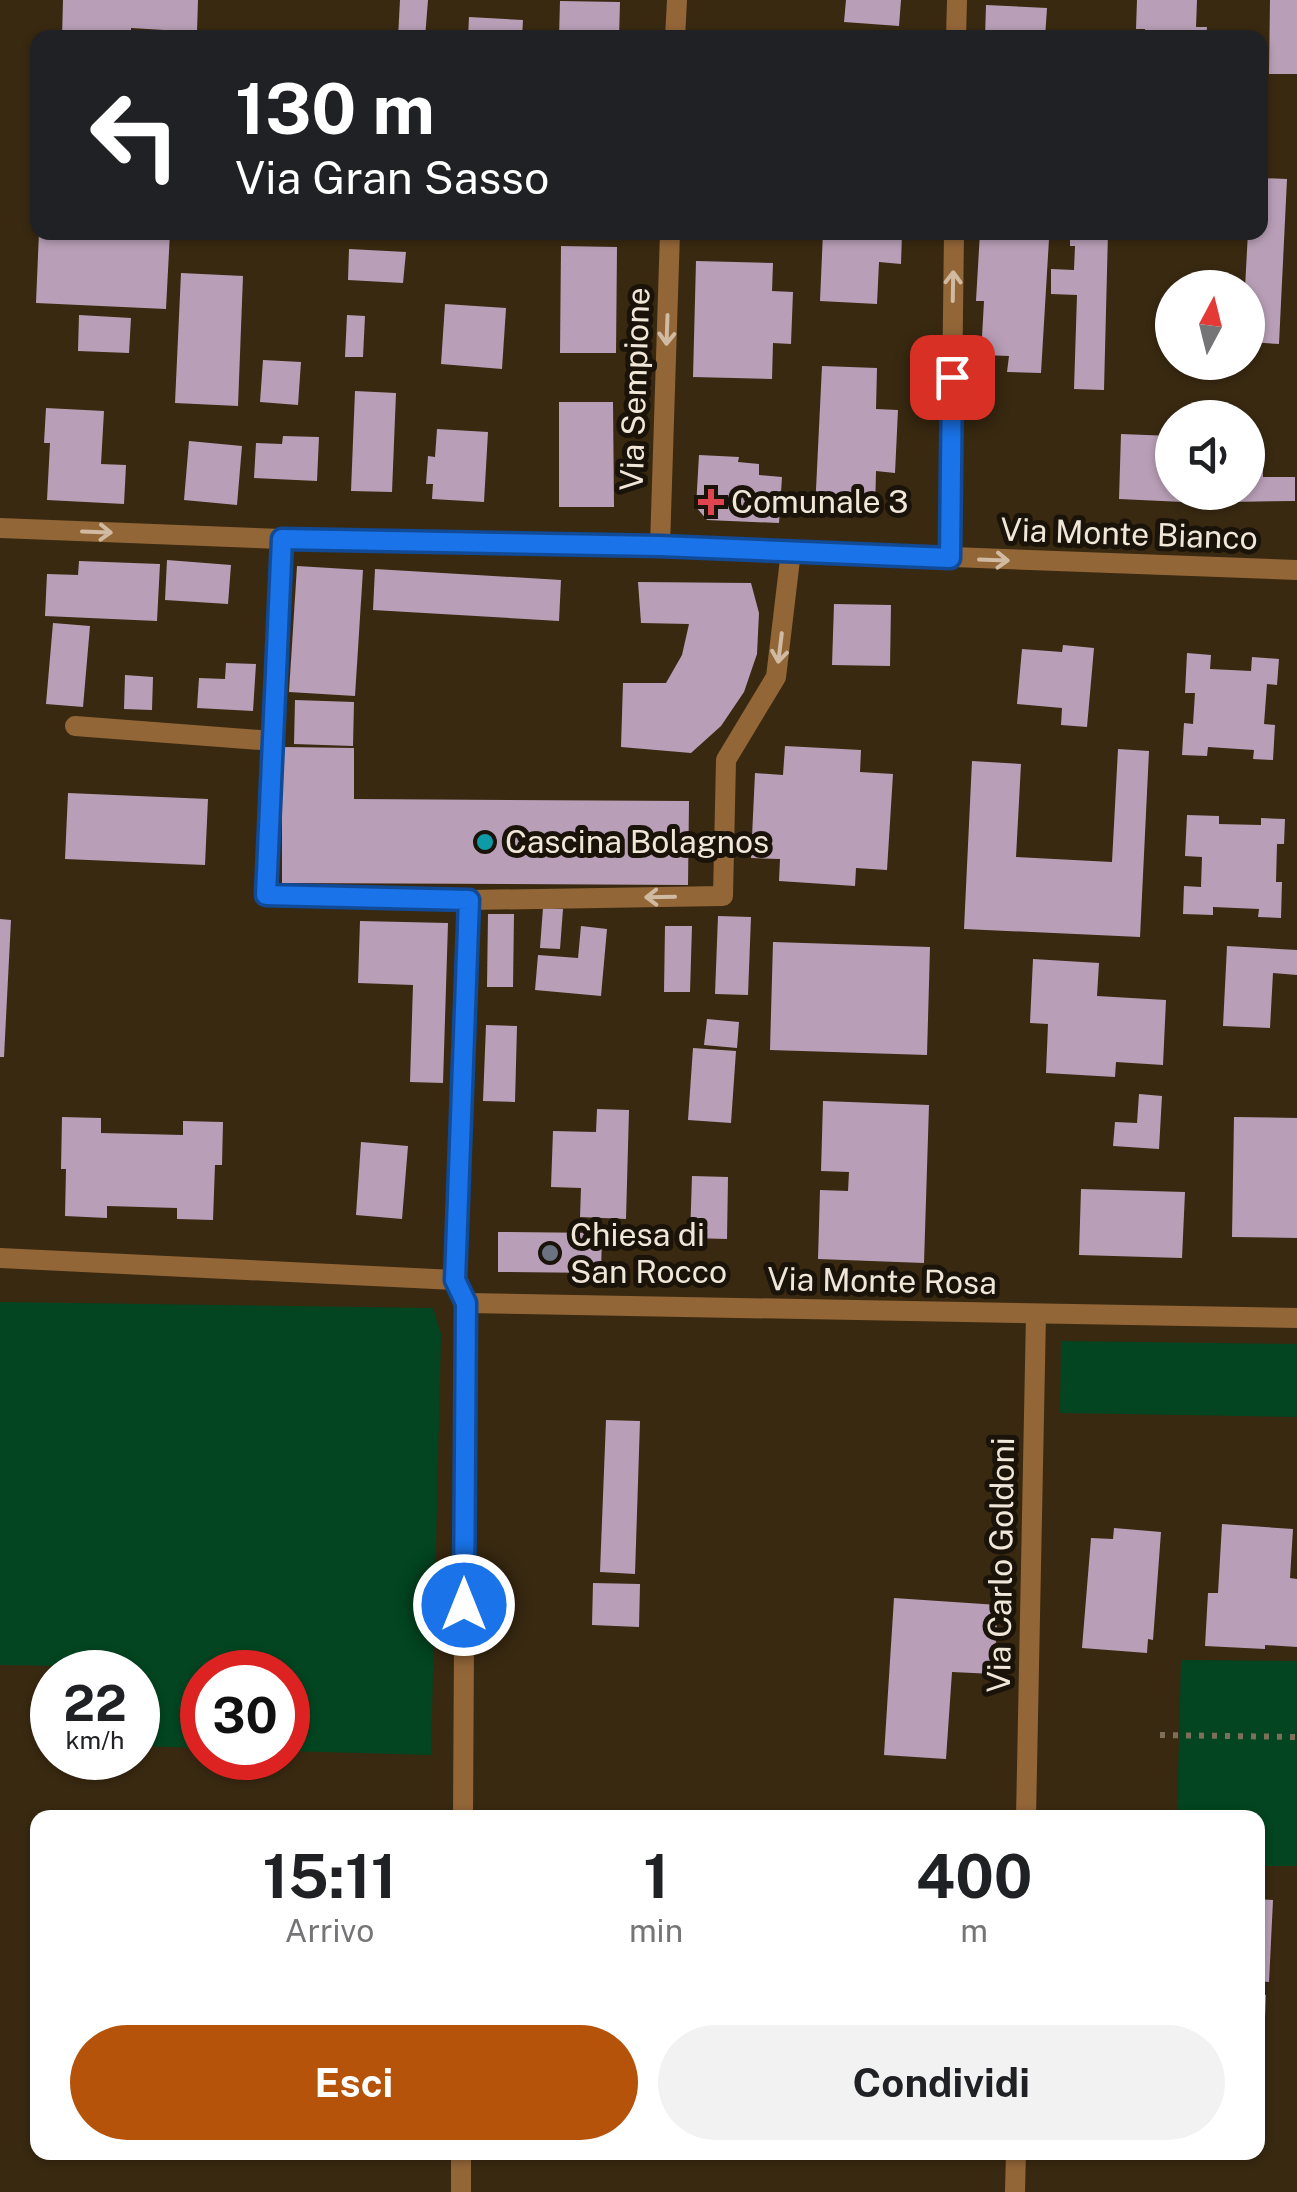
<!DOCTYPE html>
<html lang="it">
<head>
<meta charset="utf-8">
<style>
	body { margin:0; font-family:"Public Sans",sans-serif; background:#f2f2f2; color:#202124; height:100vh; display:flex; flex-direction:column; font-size:38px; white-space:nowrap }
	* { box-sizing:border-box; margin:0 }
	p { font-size:32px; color:#757577 }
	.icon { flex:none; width:55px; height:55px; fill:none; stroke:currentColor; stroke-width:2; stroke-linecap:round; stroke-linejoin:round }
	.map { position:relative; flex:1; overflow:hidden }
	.drawer { position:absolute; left:30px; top:1810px; width:1235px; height:350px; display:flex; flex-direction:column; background:#fff; border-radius:20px; box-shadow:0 2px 8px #0004 }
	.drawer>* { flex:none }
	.guide { position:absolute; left:30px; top:30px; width:1238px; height:210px; border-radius:20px; box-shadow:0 2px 8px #0004; background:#202124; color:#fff; overflow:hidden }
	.needle { width:65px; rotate:7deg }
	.controls { position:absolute; left:1155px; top:270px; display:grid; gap:20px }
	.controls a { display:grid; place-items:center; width:110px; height:110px; border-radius:50%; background:#fff; box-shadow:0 2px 8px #0004; font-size:50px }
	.speed { position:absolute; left:30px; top:1650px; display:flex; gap:20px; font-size:50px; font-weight:700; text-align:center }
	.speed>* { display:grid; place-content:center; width:130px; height:130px; border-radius:50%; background:#fff; box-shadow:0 2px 8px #0004; line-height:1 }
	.speed small { font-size:25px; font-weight:400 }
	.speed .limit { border:15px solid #d22; background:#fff; color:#111 }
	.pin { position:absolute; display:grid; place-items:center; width:85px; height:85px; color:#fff; margin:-42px; border-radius:20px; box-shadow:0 5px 15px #0006 }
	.me { position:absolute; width:110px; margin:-55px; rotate:0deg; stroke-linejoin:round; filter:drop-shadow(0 0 8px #0008) }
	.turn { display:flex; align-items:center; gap:35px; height:210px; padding:0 40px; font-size:45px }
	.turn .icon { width:130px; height:130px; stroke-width:2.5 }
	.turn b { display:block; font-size:70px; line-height:85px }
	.eta { display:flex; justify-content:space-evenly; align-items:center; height:170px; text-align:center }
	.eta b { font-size:60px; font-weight:700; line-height:70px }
	.cta { display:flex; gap:20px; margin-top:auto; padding:20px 40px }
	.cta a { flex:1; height:115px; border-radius:60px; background:#b45309; color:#fff; font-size:40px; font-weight:700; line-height:115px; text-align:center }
	.cta a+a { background:#f2f2f2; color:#202124 }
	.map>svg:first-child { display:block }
</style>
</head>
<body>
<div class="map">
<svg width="1297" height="2192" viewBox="0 0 1297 2192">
	<rect width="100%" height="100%" fill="#392911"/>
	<!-- green -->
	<g fill="#024520">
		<path d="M 0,1302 L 433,1308 L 441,1334 L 431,1755 L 288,1751 L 288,1672 L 202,1672 L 202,1748 L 138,1746 L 138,1672 L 121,1672 L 120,1667 L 0,1665 Z"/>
		<path d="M 1061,1341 L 1297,1344 L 1297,1417 L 1060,1413 Z"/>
		<path d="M 1181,1660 L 1297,1661 L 1297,1866 L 1258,1866 L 1258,1818 L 1177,1817 Z"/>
	</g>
	<!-- building -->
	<g fill="#b89fb7">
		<path d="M 63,0 L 198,0 L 197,32 L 131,28 L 131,38 L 62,38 Z"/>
		<path d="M 400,0 L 428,0 L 425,38 L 398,38 Z"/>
		<path d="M 846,0 L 901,0 L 899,26 L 844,22 Z"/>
		<path d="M 1137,0 L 1197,0 L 1196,27 L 1207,27 L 1206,38 L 1145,38 L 1145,29 L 1136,29 Z"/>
		<path d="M 1270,0 L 1297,0 L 1297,74 L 1269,74 Z"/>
		<path d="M 560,1 L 620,2 L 619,38 L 559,38 Z"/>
		<path d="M 986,5 L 1047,8 L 1045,38 L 985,38 Z"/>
		<path d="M 469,17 L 523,20 L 522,38 L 468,38 Z"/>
		<path d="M 1260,178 L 1287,179 L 1279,344 L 1248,342 L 1248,288 L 1245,288 L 1248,232 L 1260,232 Z"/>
		<path d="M 39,232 L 170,232 L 166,309 L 36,303 Z"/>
		<path d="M 823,232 L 902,232 L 901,264 L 879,262 L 877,304 L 820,301 Z"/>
		<path d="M 980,232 L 1029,232 L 1029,238 L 1049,239 L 1041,373 L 1007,372 L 1009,356 L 981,355 L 984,301 L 976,301 Z"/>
		<path d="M 1070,232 L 1108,232 L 1104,390 L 1074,389 L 1077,295 L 1051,294 L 1051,269 L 1074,270 L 1075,246 L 1070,246 Z"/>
		<path d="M 561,246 L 617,247 L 616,353 L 560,353 Z"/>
		<path d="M 349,249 L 406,252 L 403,283 L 348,280 Z"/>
		<path d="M 696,261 L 773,263 L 772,291 L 793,292 L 791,344 L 773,343 L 772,379 L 693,377 Z"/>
		<path d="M 181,273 L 243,276 L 238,406 L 175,403 Z"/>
		<path d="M 445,304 L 506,308 L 502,369 L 441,364 Z"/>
		<path d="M 79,315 L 131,318 L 129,353 L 78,351 Z"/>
		<path d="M 347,315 L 365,316 L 363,357 L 345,357 Z"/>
		<path d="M 263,360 L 301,362 L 298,405 L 260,402 Z"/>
		<path d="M 822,366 L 877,368 L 876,409 L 898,410 L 895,473 L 876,471 L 875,513 L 815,510 Z"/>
		<path d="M 355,391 L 396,393 L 392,492 L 351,491 Z"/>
		<path d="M 559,402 L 613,402 L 614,507 L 559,507 Z"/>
		<path d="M 46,408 L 104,411 L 101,464 L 126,465 L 124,504 L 47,500 L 50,443 L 44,443 Z"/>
		<path d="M 437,429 L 488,432 L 484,502 L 432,499 L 433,484 L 426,484 L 428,456 L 435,457 Z"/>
		<path d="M 1121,434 L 1172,436 L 1172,492 L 1183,492 L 1183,502 L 1119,499 Z"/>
		<path d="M 283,436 L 319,437 L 317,481 L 254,478 L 256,443 L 282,444 Z"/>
		<path d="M 189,441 L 242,446 L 237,505 L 184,500 Z"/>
		<path d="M 699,455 L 739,457 L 738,462 L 759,464 L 759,475 L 782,477 L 779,523 L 707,520 L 696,507 Z"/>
		<path d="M 1248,467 L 1263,467 L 1263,477 L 1295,477 L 1295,501 L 1227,502 L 1227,492 L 1248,492 Z"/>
		<path d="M 167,560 L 231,565 L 228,604 L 165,600 Z"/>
		<path d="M 79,561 L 160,564 L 157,621 L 45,616 L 47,574 L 78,575 Z"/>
		<path d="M 297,566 L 363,570 L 355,696 L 289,692 Z"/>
		<path d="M 375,569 L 561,580 L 559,621 L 373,610 Z"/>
		<path d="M 638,582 L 751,583 L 759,613 L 757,654 L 744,692 L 721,726 L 691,753 L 621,747 L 623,683 L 666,683 L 682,655 L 689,624 L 641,623 Z"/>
		<path d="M 834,604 L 891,605 L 890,666 L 832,665 Z"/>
		<path d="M 53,623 L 90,626 L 83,707 L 46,704 Z"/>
		<path d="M 1063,645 L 1094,648 L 1087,727 L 1061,725 L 1062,708 L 1017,704 L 1022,649 L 1062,652 Z"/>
		<path d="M 1187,653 L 1211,655 L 1210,669 L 1251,671 L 1252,657 L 1279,659 L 1277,685 L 1267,684 L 1264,724 L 1275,725 L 1273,760 L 1253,759 L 1254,750 L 1208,747 L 1207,756 L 1182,755 L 1184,723 L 1193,724 L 1195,693 L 1185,693 Z"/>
		<path d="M 226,663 L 256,664 L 253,711 L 197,708 L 199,678 L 225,679 Z"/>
		<path d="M 125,675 L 153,677 L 152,710 L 124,709 Z"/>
		<path d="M 295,700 L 354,702 L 353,746 L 294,744 Z"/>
		<path d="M 785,746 L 861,750 L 860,772 L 893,774 L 887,870 L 856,868 L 855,886 L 779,881 L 780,859 L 751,858 L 755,773 L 783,775 Z"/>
		<path d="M 282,747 L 354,748 L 354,799 L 689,801 L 688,885 L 282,883 Z"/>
		<path d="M 1118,749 L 1149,751 L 1140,937 L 964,929 L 972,761 L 1021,764 L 1016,857 L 1112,862 Z"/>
		<path d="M 68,793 L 208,799 L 205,865 L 65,859 Z"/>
		<path d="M 1187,815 L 1219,816 L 1219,824 L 1261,825 L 1261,818 L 1285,819 L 1284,844 L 1277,844 L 1276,882 L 1282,882 L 1281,918 L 1258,917 L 1259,909 L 1213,907 L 1213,915 L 1183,914 L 1184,886 L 1201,887 L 1202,857 L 1185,856 Z"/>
		<path d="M 543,908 L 563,909 L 560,949 L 540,948 Z"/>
		<path d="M 488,914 L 514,914 L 513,987 L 487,987 Z"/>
		<path d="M 718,916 L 751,917 L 748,995 L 715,994 Z"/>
		<path d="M 0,919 L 11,920 L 4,1057 L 0,1057 Z"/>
		<path d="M 360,921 L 448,923 L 443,1083 L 410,1082 L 413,985 L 358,983 Z"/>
		<path d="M 581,926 L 607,929 L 601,996 L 535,990 L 538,955 L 578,958 Z"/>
		<path d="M 665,926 L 692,926 L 690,992 L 664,992 Z"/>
		<path d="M 773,942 L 930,947 L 927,1055 L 770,1050 Z"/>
		<path d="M 1227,946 L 1297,950 L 1297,975 L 1273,973 L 1270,1028 L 1223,1026 Z"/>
		<path d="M 1033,959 L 1099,963 L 1097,996 L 1166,1000 L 1163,1065 L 1116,1062 L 1115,1077 L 1046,1073 L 1048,1024 L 1030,1023 Z"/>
		<path d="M 707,1019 L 739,1022 L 737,1048 L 704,1045 Z"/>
		<path d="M 486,1025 L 517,1026 L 515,1102 L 483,1101 Z"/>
		<path d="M 693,1048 L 736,1051 L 731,1123 L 688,1120 Z"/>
		<path d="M 1139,1094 L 1162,1096 L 1159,1149 L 1113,1146 L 1115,1122 L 1137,1123 Z"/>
		<path d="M 823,1101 L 929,1105 L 924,1263 L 818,1259 L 820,1190 L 848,1191 L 849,1172 L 821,1171 Z"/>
		<path d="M 597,1109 L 629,1110 L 626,1219 L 580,1217 L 581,1188 L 551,1187 L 553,1131 L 596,1132 Z"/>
		<path d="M 62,1117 L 101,1118 L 101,1133 L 183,1135 L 183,1121 L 223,1122 L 222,1165 L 215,1165 L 213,1220 L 177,1219 L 177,1208 L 107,1206 L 107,1218 L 65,1216 L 66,1169 L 61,1169 Z"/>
		<path d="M 1234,1117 L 1297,1118 L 1297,1238 L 1232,1237 Z"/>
		<path d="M 361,1142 L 408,1146 L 402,1219 L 356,1215 Z"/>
		<path d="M 692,1176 L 728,1177 L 727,1239 L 690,1238 Z"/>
		<path d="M 1081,1189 L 1185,1192 L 1182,1258 L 1079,1255 Z"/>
		<path d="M 498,1232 L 602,1233 L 601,1273 L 498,1272 Z"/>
		<path d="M 606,1420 L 640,1421 L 635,1574 L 600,1572 Z"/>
		<path d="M 1222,1524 L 1293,1529 L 1290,1578 L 1297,1579 L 1297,1647 L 1265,1645 L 1265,1649 L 1205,1646 L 1208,1593 L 1218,1593 Z"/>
		<path d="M 1114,1528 L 1161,1532 L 1153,1640 L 1148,1639 L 1147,1653 L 1082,1648 L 1091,1538 L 1113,1539 Z"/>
		<path d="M 593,1583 L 640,1584 L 639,1627 L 592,1625 Z"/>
		<path d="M 894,1598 L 998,1605 L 994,1674 L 952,1672 L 946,1759 L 884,1755 Z"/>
		<path d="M 1258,1899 L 1273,1900 L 1269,1982 L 1258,1981 Z"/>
		<path d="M 1258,1995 L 1266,1995 L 1261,2108 L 1258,2108 Z"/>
		<path d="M 882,2152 L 925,2152 L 925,2159 L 882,2158 Z"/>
	</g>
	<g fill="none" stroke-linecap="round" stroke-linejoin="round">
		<!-- path -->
		<path stroke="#7d705b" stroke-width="6" stroke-dasharray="5 8" stroke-linecap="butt" d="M 1160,1735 L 1297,1737"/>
		<!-- street -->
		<g stroke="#936638" stroke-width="20">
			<path d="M 675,38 L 677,0"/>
			<path d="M 956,38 L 957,0"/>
			<path d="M 0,528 L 282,539 L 660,546 L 1297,570"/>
			<path d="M 282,539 L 266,895 L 469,900 L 723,896 L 726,760 L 776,677 L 791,551"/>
			<path d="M 660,546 L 670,232"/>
			<path d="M 950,558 L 954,232"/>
			<path d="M 75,726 L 273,741"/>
			<path d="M 0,1258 L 455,1280"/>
			<path d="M 466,1303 L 1297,1318"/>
			<path d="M 463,1818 L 466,1303 L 455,1280 L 469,900"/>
			<path d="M 1026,1818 L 1036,1314"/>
			<path d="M 461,2192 L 461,2152"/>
			<path d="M 1015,2192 L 1016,2152"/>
		</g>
	</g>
	<!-- one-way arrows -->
	<defs><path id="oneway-shaft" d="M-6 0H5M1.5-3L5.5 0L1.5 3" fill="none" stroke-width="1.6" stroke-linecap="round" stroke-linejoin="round" transform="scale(2.5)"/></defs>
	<g stroke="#d0baa1">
		<use href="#oneway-shaft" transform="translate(953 286) rotate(-89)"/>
		<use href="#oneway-shaft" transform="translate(667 330) rotate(92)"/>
		<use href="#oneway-shaft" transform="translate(97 532) rotate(2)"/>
		<use href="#oneway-shaft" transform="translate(994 560) rotate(2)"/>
		<use href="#oneway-shaft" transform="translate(780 648) rotate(97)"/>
		<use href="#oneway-shaft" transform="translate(660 897) rotate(179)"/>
	</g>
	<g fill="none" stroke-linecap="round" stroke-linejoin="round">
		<defs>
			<path id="route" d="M 464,1605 L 466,1303 L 455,1280 L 469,900 L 266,895 L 282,539 L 660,546 L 950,558 L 952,377"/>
		</defs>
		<!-- route casing -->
		<use href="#route" stroke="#114b97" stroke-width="25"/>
		<!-- route -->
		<use href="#route" stroke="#1a73e8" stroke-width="18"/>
	</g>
	<!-- markers -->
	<path fill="#e0444e" stroke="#1a1309" stroke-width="4" d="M706 487h10v10h10v10h-10v10h-10v-10h-10v-10h10z"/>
	<circle fill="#0f9aa8" stroke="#1a1309" stroke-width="4" cx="485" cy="842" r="10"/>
	<circle fill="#6b7280" stroke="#1a1309" stroke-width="4" cx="550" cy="1253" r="10"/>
	<g text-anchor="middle" stroke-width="10" stroke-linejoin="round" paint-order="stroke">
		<!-- street labels -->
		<g font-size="32" fill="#f1e7d9" stroke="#1a1309">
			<text transform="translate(635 389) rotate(-88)" y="11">Via Sempione</text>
			<text transform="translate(1129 534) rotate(2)" y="11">Via Monte Bianco</text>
			<text transform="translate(882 1281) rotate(1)" y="11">Via Monte Rosa</text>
			<text transform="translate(1001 1565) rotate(-89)" y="11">Via Carlo Goldoni</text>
		</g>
		<!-- poi labels -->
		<g font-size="32" fill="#f1e7d9" stroke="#1a1309" text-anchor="start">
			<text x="731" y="513">Comunale 3</text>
			<text x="505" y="853">Cascina Bolagnos</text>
			<text x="570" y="1246">Chiesa di<tspan x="570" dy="37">San Rocco</tspan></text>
		</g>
	</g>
</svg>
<div class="controls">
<a><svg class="needle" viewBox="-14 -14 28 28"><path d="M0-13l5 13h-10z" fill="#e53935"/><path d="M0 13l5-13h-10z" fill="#757577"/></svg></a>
<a><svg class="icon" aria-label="sound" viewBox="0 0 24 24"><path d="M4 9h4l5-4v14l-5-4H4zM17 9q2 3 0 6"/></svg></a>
</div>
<div class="speed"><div>22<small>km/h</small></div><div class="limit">30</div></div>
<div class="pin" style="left:952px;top:377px;background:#d93025"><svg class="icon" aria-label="arrive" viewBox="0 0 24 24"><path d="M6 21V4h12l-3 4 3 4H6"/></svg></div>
<svg class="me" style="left:464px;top:1605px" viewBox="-20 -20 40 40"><circle r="17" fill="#1a73e8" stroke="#fff" stroke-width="3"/><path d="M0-11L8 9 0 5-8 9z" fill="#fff"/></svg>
<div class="guide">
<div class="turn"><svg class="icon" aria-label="left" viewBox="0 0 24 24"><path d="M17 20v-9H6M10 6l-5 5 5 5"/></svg><div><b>130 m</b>Via Gran Sasso</div></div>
</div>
<section class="drawer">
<div class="eta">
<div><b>15:11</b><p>Arrivo</p></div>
<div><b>1</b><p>min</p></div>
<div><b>400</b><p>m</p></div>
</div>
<div class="cta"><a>Esci</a><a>Condividi</a></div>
</section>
</div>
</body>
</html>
